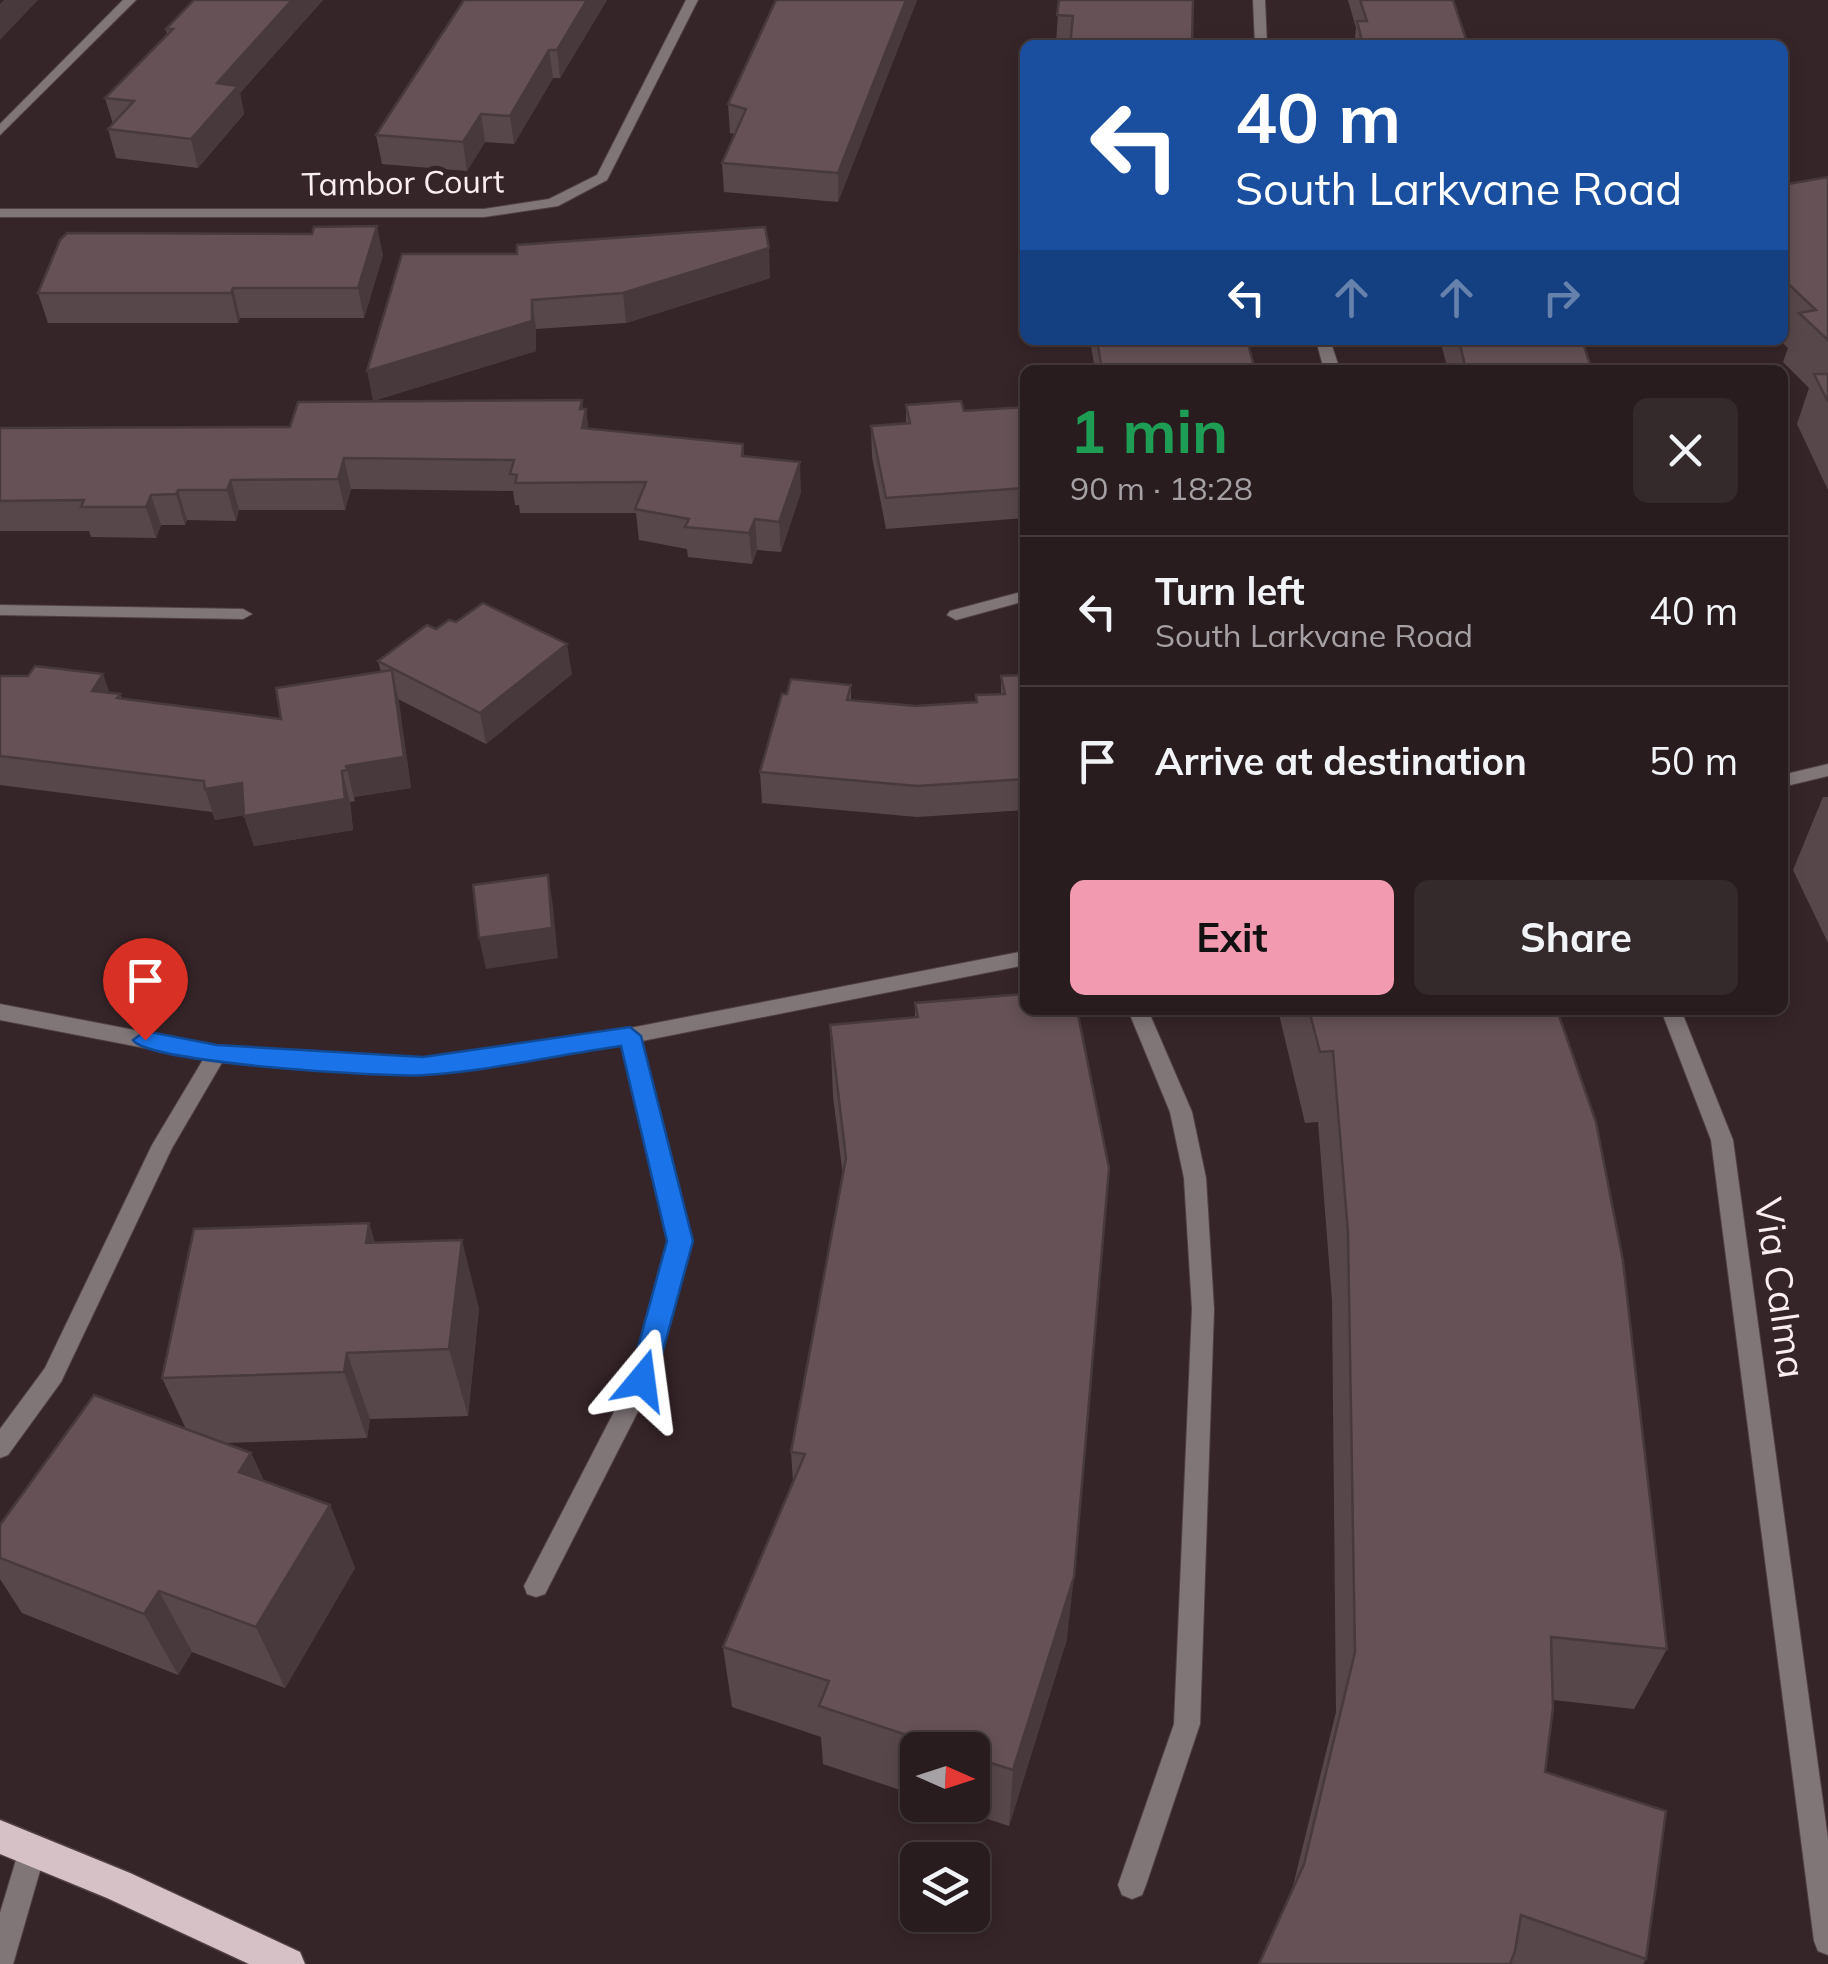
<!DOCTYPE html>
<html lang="en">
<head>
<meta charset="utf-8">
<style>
	body { margin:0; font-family:Mulish,sans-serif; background:#34292b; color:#f1f3f6; height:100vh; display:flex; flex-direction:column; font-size:38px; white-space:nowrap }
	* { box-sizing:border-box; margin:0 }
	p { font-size:32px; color:#a5a1a4 }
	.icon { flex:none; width:55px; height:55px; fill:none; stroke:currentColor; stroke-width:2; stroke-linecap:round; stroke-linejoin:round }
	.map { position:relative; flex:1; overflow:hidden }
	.side { position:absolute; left:1020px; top:365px; width:768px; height:650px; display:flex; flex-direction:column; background:#281c1e; border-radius:15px; box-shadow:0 5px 15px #0003,0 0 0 2px #443a3c }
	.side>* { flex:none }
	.banner { position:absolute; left:1020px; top:40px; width:768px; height:305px; border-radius:15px; box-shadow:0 5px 15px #0003,0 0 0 2px #443a3c; background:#1a4fa0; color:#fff; overflow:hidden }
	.needle { width:65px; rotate:93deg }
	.controls { position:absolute; left:900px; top:1732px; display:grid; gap:20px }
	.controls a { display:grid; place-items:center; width:90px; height:90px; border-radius:15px; background:#281c1e; box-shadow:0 5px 15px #0003,0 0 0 2px #443a3c; font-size:50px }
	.pin { position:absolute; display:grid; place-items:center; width:85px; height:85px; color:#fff; margin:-102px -42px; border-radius:50% 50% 50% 0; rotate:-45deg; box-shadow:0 0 10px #0007 }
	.pin .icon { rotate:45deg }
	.me { position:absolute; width:110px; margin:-55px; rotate:16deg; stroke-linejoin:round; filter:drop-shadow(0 0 8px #0008) }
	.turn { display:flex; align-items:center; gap:35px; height:210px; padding:0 50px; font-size:45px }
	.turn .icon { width:130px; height:130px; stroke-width:2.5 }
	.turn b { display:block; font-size:70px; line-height:85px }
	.lanes { display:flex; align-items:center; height:95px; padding:0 50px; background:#0003; justify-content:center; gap:50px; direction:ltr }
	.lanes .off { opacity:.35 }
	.round { display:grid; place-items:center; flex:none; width:105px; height:105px; border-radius:15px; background:#34292b }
	.overview { display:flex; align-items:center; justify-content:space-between; height:170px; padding:0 50px }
	h1 { font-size:60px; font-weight:700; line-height:75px; color:#1e9e55 }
	.primary-button { display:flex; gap:20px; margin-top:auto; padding:20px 50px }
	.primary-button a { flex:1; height:115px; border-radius:15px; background:#f29aaf; color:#111; font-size:40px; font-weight:700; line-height:115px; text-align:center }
	.primary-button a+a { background:#34292b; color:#f1f3f6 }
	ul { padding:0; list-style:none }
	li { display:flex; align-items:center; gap:30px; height:150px; padding:0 50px; border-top:2px solid #443a3c }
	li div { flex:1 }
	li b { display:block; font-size:38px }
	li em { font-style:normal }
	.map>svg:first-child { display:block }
</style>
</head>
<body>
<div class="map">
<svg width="1828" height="1964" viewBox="0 0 1828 1964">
	<rect width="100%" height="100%" fill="#362528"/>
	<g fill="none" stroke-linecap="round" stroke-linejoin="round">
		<defs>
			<g id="service">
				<path d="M 1128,1010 L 1148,1010 L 1192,1112 L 1206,1178 L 1214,1309 L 1200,1724 L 1146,1885 L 1142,1895 L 1132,1899 L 1122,1895 L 1118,1885 L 1174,1724 L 1192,1309 L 1184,1178 L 1170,1112 Z"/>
				<path d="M 217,1046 L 224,1048 L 227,1054 L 172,1148 L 61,1382 L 8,1455 L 0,1458 L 0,1429 L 45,1368 L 152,1145 L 210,1048 Z"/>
				<path d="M 32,1836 L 42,1840 L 46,1850 L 14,1961 L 13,1964 L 0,1964 L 0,1913 L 22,1840 Z"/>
			</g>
			<g id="minor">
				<path d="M 123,0 L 136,0 L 0,135 L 0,124 Z"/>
				<path d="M 686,0 L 698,0 L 607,180 L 558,206 L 484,217 L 0,217 L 0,209 L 484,209 L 549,199 L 597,175 Z"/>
				<path d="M 1253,0 L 1265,0 L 1267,45 L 1255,45 Z"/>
				<path d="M 1316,340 L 1330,340 L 1340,370 L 1324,370 Z"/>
				<path d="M 1025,591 L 1025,601 L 956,620 L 947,615 L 950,611 Z"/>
				<path d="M 0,605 L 243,609 L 252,614 L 243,619 L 0,615 Z"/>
				<path d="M 1828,764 L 1828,776 L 1782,787 L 1782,775 Z"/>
				<path d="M 1025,951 L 1025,965 L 642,1041 L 691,1241 L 654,1380 L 545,1594 L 536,1597 L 527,1594 L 524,1586 L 631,1379 L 669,1241 L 622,1045 L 423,1074 L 217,1062 L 0,1020 L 0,1004 L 217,1046 L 423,1058 L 630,1028 Z"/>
				<path d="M 1661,1010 L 1681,1010 L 1733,1140 L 1828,1839 L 1828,1955 L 1818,1951 L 1814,1941 L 1711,1140 Z"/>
			</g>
			<path id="primary" d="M 0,1820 L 130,1873 L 300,1952 L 305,1964 L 249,1964 L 107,1898 L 0,1854 Z"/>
		</defs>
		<!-- service casing -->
		<use href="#service" stroke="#524144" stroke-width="2"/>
		<!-- minor casing -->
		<use href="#minor" stroke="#524144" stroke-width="2"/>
		<!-- primary casing -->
		<use href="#primary" stroke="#524144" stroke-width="3"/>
		<!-- service -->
		<use href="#service" fill="#807678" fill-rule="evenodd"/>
		<!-- minor -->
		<use href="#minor" fill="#807678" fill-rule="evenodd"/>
		<!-- primary -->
		<use href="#primary" fill="#d6c2c6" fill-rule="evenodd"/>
	</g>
	<!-- wall -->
	<g fill="#58474a">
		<path d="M 194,0 L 323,0 L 240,93 L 244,114 L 198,168 L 116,158 L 108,129 L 113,124 L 105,98 L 167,35 L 166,29 Z"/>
		<path d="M 464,0 L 607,0 L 560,78 L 553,78 L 514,144 L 485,142 L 467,171 L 382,164 L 376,135 Z"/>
		<path d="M 776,0 L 917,0 L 838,202 L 724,192 L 722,163 L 735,134 L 730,133 L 728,104 Z"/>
		<path d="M 1059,0 L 1192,45 L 1056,43 Z"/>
		<path d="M 1348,0 L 1453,0 L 1468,45 L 1354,45 L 1356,28 Z"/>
		<path d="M 1828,177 L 1828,490 L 1797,424 L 1809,388 L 1783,362 L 1788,348 L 1779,340 L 1782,340 L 1782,185 Z"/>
		<path d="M 402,254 L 770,278 L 626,323 L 536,329 L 536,351 L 373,401 L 586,409 L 588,428 L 743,444 L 744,456 L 801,492 L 781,552 L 757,550 L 752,564 L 688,557 L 687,549 L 639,540 L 636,513 L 520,513 L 519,505 L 515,505 L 513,491 L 351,489 L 345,510 L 239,510 L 236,521 L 187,520 L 185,525 L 161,525 L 156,538 L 91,537 L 89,531 L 0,531 L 0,428 L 290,427 L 373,401 Z"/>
		<path d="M 383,255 L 364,318 L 240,318 L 238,323 L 48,323 L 38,293 Z"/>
		<path d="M 1090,340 L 1247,340 L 1255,370 L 1095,370 Z"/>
		<path d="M 1440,340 L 1582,340 L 1592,370 L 1448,370 Z"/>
		<path d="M 906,405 L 964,411 L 1025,407 L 1025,518 L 886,529 L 872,457 L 871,426 L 906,424 Z"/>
		<path d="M 436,629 L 572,674 L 486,744 L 398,699 L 411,788 L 354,797 L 355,801 L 350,802 L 353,830 L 254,846 L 244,815 L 215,820 L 212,812 L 0,785 L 0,676 L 120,694 L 122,699 L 281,719 L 381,672 L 378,661 Z"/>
		<path d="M 1025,675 L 1025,810 L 917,817 L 762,803 L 760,772 L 787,694 L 851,685 L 851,700 L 916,706 L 976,702 L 976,695 L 1001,694 L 1001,676 Z"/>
		<path d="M 1823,797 L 1828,797 L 1828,943 L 1793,870 Z"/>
		<path d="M 915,1003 L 1067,1639 L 1009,1826 L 945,1805 L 972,1805 L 972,1750 L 918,1750 L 918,1796 L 823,1764 L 821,1737 L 732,1707 L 723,1647 L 793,1481 L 791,1452 L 843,1176 L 833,1096 L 830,1025 L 915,1017 Z"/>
		<path d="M 1278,1010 L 1557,1010 L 1667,1649 L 1634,1709 L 1553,1700 L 1545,1772 L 1646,1959 L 1643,1964 L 1259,1964 L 1292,1890 L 1336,1712 L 1332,1300 L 1318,1122 L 1305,1123 Z"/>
		<path d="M 369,1223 L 375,1243 L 479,1308 L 468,1416 L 370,1419 L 367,1438 L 224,1443 L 251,1453 L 264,1481 L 330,1505 L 355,1568 L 285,1688 L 192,1652 L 178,1675 L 22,1613 L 0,1579 L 0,1525 L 186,1429 L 162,1378 Z"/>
	</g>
	<!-- shaded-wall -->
	<g fill="#47393c">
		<path d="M 4,0 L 38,0 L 0,40 L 0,4 Z"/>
		<path d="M 292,0 L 323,0 L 240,93 L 244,114 L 198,168 L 191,139 L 217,83 Z"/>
		<path d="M 587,0 L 607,0 L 560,78 L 557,50 Z"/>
		<path d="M 906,0 L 917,0 L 838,202 L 838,173 Z"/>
		<path d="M 549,50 L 553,78 L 514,144 L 510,116 Z"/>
		<path d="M 481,114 L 485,142 L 467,171 L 463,142 Z"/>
		<path d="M 377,226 L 383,255 L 364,318 L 358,288 Z"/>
		<path d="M 769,248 L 770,278 L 626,323 L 623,293 Z"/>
		<path d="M 233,288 L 240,318 L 238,323 L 231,293 Z"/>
		<path d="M 532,300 L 536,329 L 536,351 L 373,401 L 367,371 Z"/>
		<path d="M 582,400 L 584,419 L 586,409 L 589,439 L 586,458 L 580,409 Z"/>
		<path d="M 344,458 L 351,489 L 345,510 L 338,479 Z"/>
		<path d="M 800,462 L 801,492 L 781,552 L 779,522 Z"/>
		<path d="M 231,480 L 239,510 L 236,521 L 227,490 Z"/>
		<path d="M 178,490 L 187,520 L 185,525 L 176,494 Z"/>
		<path d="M 151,495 L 161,525 L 156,538 L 146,507 Z"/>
		<path d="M 755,519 L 757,550 L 752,564 L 749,533 Z"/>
		<path d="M 567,644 L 572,674 L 486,744 L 480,713 Z"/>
		<path d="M 392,670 L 399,701 L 411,788 L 354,797 L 355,801 L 346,766 Z"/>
		<path d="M 103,674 L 114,705 L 92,691 Z"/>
		<path d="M 342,771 L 350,802 L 353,830 L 254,846 L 244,816 Z"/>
		<path d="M 242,783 L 251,814 L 215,820 L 205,789 Z"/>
		<path d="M 548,875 L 553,906 L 558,958 L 486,969 L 479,938 Z"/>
		<path d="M 369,1223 L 390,1291 L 366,1243 Z"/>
		<path d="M 462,1240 L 479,1308 L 468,1416 L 449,1349 Z"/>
		<path d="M 347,1353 L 370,1419 L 367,1438 L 344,1372 Z"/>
		<path d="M 251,1453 L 279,1517 L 239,1472 Z"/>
		<path d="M 330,1505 L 355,1568 L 285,1688 L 256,1627 Z"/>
		<path d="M 1074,1577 L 1067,1639 L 1009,1826 L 1013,1770 Z"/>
		<path d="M 159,1591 L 192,1652 L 178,1675 L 144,1614 Z"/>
	</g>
	<!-- building -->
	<g fill="#665256" stroke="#47393c" stroke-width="2.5">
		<path d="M 194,0 L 292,0 L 217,83 L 238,86 L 191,139 L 108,129 L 134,101 L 105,98 L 173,29 L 166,29 Z"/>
		<path d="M 464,0 L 587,0 L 557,50 L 549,50 L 510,116 L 481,114 L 463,142 L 376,135 Z"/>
		<path d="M 776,0 L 906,0 L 838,173 L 722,163 L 746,109 L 728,104 Z"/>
		<path d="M 1059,0 L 1193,0 L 1192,45 L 1070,45 L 1073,16 L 1057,15 Z"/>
		<path d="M 1360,0 L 1453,0 L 1468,45 L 1363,45 L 1357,21 L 1367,21 Z"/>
		<path d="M 1828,177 L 1828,340 L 1799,313 L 1816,310 L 1782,278 L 1782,185 Z"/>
		<path d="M 377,226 L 358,288 L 233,288 L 231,293 L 38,293 L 60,240 L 67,233 L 312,234 L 314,227 Z"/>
		<path d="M 765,227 L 769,248 L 623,293 L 532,300 L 532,321 L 367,371 L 402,254 L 517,254 L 517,245 Z"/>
		<path d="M 1097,340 L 1247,340 L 1255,370 L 1102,370 Z"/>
		<path d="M 1459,340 L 1582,340 L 1592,370 L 1466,370 Z"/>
		<path d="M 1814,374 L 1828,374 L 1828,402 Z"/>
		<path d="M 582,400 L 580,409 L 586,409 L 582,428 L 743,444 L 742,456 L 800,462 L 779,522 L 755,519 L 749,533 L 685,527 L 689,519 L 635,509 L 646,482 L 515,483 L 517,475 L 510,474 L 514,460 L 344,458 L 338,479 L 231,480 L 227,490 L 178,490 L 176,494 L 151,495 L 146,507 L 81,507 L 84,500 L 0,501 L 0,428 L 290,427 L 298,402 Z"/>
		<path d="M 961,401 L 964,411 L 1025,407 L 1025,488 L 886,498 L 871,426 L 910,423 L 906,405 Z"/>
		<path d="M 483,603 L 567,644 L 480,713 L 378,661 L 427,625 L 436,629 L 449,620 L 456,622 Z"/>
		<path d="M 35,666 L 103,674 L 92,691 L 120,694 L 117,698 L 281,719 L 276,688 L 392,670 L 404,757 L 346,766 L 347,770 L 342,771 L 345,799 L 244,816 L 242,783 L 205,789 L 204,781 L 0,756 L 0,676 L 28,676 Z"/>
		<path d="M 1025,675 L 1025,779 L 917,786 L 760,772 L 782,694 L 787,694 L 791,679 L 851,685 L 847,700 L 916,706 L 977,702 L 976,695 L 1005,694 L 1001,676 Z"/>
		<path d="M 548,875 L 552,928 L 479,938 L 473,885 Z"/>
		<path d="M 1025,994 L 1025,1010 L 1077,1010 L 1109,1168 L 1074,1577 L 1013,1770 L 972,1757 L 972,1750 L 952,1750 L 819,1706 L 829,1681 L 723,1647 L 805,1454 L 791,1452 L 846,1158 L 830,1025 L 918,1017 L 915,1003 Z"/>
		<path d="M 1309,1010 L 1557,1010 L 1596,1122 L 1623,1261 L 1667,1649 L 1551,1637 L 1553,1708 L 1545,1772 L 1666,1811 L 1646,1959 L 1521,1915 L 1515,1951 L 1510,1964 L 1259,1964 L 1304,1864 L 1355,1652 L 1348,1232 L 1333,1051 L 1320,1052 Z"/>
		<path d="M 369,1223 L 366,1243 L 462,1240 L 449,1349 L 347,1353 L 344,1372 L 162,1378 L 194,1229 Z"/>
		<path d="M 94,1395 L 251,1453 L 239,1472 L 330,1505 L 256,1627 L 159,1591 L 144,1614 L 0,1558 L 0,1525 Z"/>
	</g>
	<!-- route -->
	<path fill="#1a73e8" stroke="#114b97" stroke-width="2.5" d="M 630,1027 L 641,1036 L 693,1241 L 655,1380 L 651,1388 L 642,1391 L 632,1388 L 629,1380 L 667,1241 L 621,1046 C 556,1055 490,1071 425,1075 C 388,1078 147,1063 133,1040 L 145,1031 L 217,1045 L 423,1057 Z"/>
	<g text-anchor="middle" stroke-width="10" stroke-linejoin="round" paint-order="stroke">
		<!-- far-street labels -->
		<g font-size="32" fill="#fbeef1" stroke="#362528">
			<text transform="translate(403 183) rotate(-1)" y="11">Tambor Court</text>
		</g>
		<!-- street labels -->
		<g font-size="38" fill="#fbeef1" stroke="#362528">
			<text transform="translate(1780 1288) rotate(82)" y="13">Via Calma</text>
		</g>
	</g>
</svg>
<div class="controls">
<a><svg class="needle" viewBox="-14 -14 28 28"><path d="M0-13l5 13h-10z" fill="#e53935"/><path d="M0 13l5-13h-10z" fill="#a5a1a4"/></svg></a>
<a><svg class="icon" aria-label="layers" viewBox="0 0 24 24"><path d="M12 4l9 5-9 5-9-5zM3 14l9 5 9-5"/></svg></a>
</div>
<div class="pin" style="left:145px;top:1040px;background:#d93025"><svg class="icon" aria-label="arrive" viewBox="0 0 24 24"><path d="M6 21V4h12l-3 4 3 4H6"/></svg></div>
<svg class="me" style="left:642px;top:1380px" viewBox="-20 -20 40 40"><path d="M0-17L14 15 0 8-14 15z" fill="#1a73e8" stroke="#fff" stroke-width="4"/></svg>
<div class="banner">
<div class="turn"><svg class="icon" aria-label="left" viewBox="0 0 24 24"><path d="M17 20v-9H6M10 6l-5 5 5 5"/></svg><div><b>40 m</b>South Larkvane Road</div></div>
<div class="lanes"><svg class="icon" aria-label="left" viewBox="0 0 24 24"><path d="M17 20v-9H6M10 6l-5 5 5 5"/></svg><svg class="icon off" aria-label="ahead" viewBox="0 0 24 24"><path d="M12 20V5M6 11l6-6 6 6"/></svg><svg class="icon off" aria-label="ahead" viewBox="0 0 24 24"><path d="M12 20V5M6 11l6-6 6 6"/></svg><svg class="icon off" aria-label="right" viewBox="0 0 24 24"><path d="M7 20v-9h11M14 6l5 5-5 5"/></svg></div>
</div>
<section class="side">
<div class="overview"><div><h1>1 min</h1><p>90 m · 18:28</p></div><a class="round"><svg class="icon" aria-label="close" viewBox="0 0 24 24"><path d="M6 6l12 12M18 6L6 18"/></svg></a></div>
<ul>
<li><svg class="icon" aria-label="left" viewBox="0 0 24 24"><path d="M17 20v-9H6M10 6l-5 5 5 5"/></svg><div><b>Turn left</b><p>South Larkvane Road</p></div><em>40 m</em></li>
<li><svg class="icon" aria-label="arrive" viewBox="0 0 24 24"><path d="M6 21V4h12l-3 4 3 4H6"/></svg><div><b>Arrive at destination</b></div><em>50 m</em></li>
</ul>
<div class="primary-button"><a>Exit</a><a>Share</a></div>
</section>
</div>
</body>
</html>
